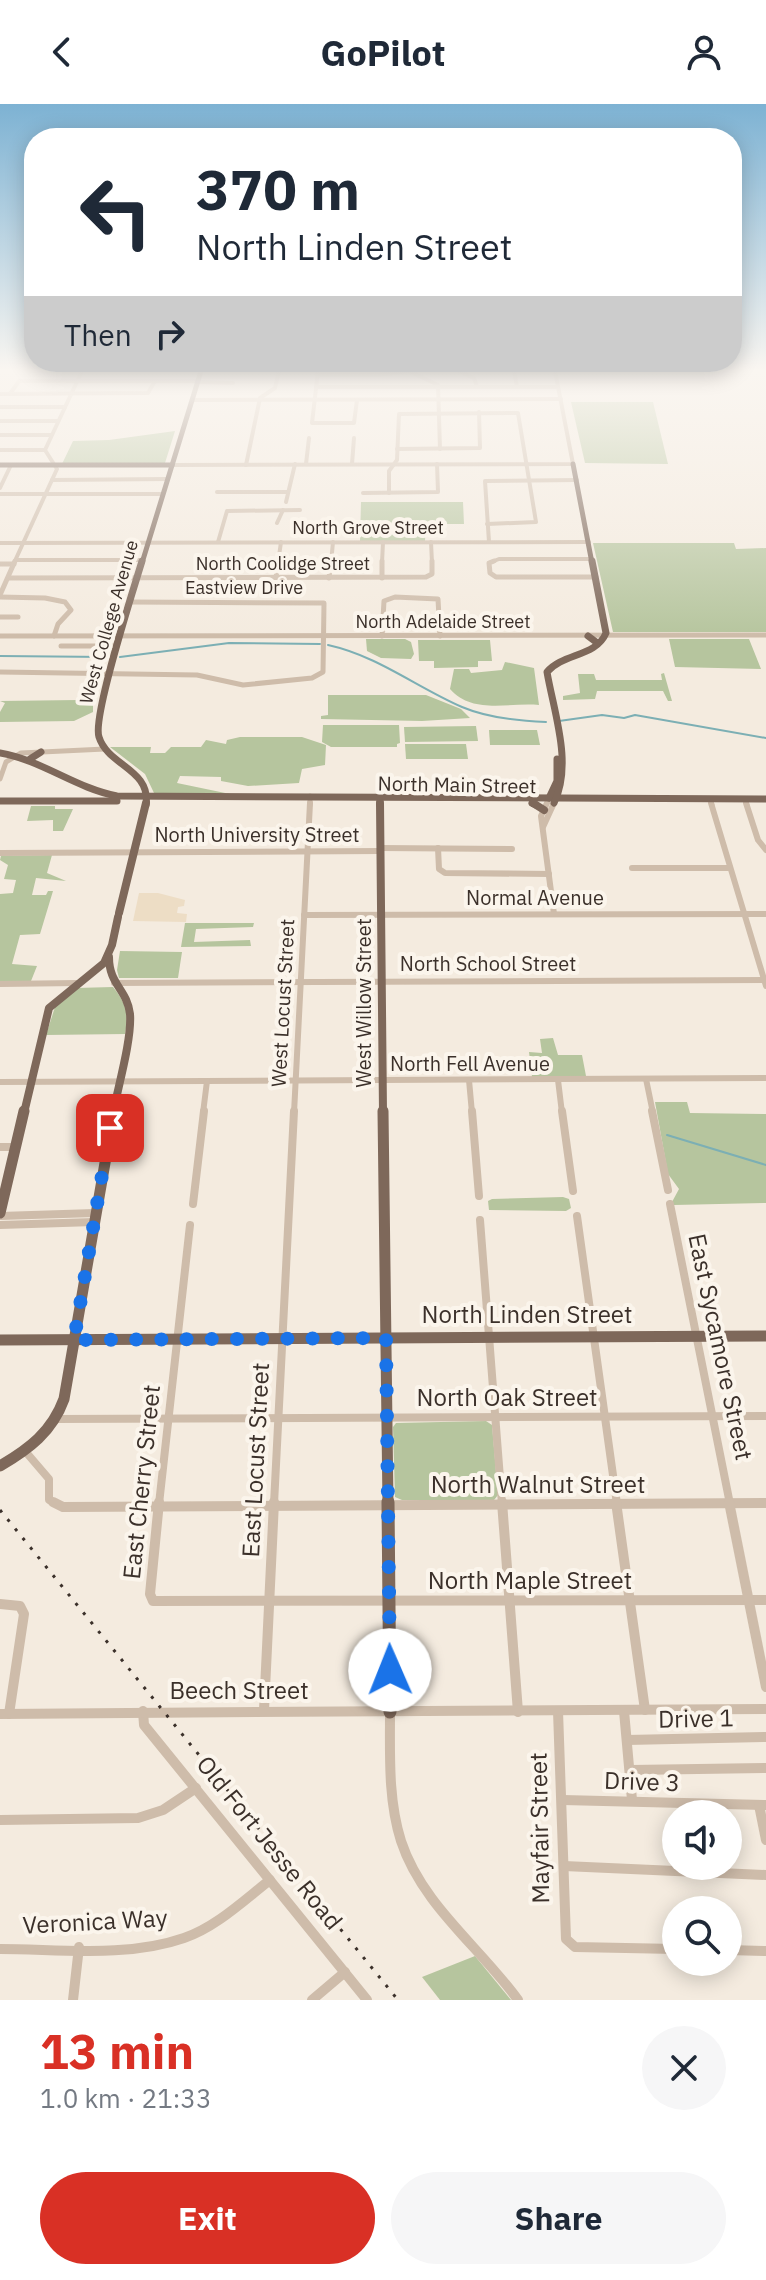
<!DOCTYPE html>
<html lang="en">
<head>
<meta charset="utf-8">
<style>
	body { margin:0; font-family:"IBM Plex Sans",sans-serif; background:#f6f6f7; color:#1f2937; height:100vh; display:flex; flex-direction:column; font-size:30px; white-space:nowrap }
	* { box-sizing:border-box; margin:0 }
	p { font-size:26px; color:#747a83 }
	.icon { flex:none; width:44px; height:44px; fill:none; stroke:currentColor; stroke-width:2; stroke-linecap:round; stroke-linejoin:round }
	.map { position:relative; height:1896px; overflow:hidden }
	.panel { display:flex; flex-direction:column; background:#fff; flex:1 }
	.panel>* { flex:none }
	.banner { position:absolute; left:24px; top:24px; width:718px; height:244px; border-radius:32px; box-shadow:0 4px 20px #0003; background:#fff; color:#1f2937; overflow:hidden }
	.tools { position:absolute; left:662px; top:1696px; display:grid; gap:16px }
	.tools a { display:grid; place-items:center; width:80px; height:80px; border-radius:50%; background:#fff; box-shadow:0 4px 20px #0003; font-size:40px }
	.pin { position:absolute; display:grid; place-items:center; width:68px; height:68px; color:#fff; margin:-34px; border-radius:16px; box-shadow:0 4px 12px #0006 }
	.me { position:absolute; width:88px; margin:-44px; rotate:359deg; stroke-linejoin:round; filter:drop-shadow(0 0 6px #0008) }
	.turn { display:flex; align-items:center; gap:28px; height:168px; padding:0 40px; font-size:36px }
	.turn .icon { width:104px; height:104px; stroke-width:2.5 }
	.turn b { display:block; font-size:56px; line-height:68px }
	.then { display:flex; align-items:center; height:76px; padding:0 40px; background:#0003; gap:16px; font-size:30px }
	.round { display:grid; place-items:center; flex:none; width:84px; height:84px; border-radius:42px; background:#f6f6f7 }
	.headline { display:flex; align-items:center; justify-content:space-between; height:136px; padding:0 40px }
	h1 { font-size:48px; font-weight:800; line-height:60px; color:#d93025 }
	.primary-button { display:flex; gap:16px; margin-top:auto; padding:16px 40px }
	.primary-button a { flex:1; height:92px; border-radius:48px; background:#d93025; color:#fff; font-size:32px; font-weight:800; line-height:92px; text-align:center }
	.primary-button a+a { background:#f6f6f7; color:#1f2937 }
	header { display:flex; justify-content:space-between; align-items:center; height:104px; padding:0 40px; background:#fff; font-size:36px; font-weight:800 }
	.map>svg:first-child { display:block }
</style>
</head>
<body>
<header><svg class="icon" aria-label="back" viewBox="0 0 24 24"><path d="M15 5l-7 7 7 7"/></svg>GoPilot<svg class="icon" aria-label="person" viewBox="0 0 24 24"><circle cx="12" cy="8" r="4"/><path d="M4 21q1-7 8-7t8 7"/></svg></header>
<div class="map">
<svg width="766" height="1896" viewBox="0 0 766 1896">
	<rect width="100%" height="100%" fill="#f4ebdf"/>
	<!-- green -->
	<g fill="#b6c59e">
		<path d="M 571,298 L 653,298 L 668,360 L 585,359 Z"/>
		<path d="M 175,327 L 165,359 L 62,360 L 73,337 L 109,336 Z"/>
		<path d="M 361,398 L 463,398 L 464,420 L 426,420 L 425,437 L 360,437 Z"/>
		<path d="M 593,439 L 734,439 L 736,445 L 766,444 L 766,528 L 613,528 Z"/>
		<path d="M 366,535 L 405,535 L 411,538 L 414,550 L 411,555 L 381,554 L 367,547 Z"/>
		<path d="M 749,535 L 761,565 L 675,563 L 669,535 Z"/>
		<path d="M 418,536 L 490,536 L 492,557 L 478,557 L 478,563 L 434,564 L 434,557 L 419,557 Z"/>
		<path d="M 505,558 L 534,564 L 539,601 C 509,598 473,611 450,585 L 454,565 L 469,565 L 471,569 L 502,566 Z"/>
		<path d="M 664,569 L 672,597 L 668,597 L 663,587 L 597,587 L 595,595 L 563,596 L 563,592 L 580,589 L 578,570 L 594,570 L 596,576 L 662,576 L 661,570 Z"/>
		<path d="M 328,591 L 426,591 L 461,605 L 470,614 L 422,617 L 321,615 L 321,612 L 328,611 Z"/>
		<path d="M 78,596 L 93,601 L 93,608 L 74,617 L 0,618 L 0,608 L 5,599 L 0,597 Z"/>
		<path d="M 323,621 L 399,621 L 400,639 L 397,640 L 397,643 L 331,643 L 322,638 Z"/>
		<path d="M 476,622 L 478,637 L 405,638 L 404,623 Z"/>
		<path d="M 489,626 L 537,626 L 540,641 L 490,641 Z"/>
		<path d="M 240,633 L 302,633 L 326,641 L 325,661 L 302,665 L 299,679 L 248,682 L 221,677 L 221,673 L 180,672 L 177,679 L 230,690 L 154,689 L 145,670 L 110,643 L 151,643 L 150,649 L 165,649 L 171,643 L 201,643 L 206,636 L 226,640 L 227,636 Z"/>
		<path d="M 405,640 L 466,640 L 468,655 L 406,655 Z"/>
		<path d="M 31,702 L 55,702 L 55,705 L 73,705 L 63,727 L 53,727 L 53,716 L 27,717 Z"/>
		<path d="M 52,751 L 47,769 L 66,777 L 36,774 L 32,791 L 46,791 L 48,787 L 53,787 L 40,830 L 20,831 L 12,860 L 37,862 L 31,877 L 0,877 L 0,790 L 13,789 L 16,776 L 4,775 L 8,761 L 0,756 L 1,752 Z"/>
		<path d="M 185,819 L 254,819 L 253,823 L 196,825 L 194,838 L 250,836 L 251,842 L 181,843 Z"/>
		<path d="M 120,847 L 182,848 L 178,874 L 119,874 L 117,866 Z"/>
		<path d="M 113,883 C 126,899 129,910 125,930 L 46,931 L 55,903 L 76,884 Z"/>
		<path d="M 553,934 L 558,951 L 582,951 L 586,972 L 532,973 L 529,948 L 542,949 L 540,935 Z"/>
		<path d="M 655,998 L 687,998 L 690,1009 L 766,1010 L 766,1099 L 674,1101 L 672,1098 L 679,1085 L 668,1070 Z"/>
		<path d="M 563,1093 L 569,1095 L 571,1104 L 566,1107 L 489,1106 L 488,1097 L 492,1095 Z"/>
		<path d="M 486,1317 L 492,1321 L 498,1391 L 494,1396 L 402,1396 L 395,1393 L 393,1323 L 396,1319 Z"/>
		<path d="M 475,1852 L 511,1896 L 440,1896 L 422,1873 Z"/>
	</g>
	<!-- plaza -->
	<path fill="#edddc5" d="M 139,789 L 158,789 L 185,796 L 184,802 L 178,803 L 177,809 L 187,810 L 186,818 L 133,817 Z"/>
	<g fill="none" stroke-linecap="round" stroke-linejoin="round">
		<!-- stream -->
		<g stroke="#7cafb4" stroke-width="2">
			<path d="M 328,541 C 378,552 416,583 462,603 C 488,614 517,617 546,618"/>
			<path d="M 0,552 L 107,553"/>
			<path d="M 120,553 L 229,539 L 320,540"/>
			<path d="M 559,617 L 602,611 L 624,614 L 635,611 L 766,634"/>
			<path d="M 667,1031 L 766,1061"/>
		</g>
		<!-- minor-far4 -->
		<g stroke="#cebcaa" stroke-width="4">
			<path d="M 318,267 L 312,319 L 354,319 L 357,296"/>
			<path d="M 409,267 L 438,281 L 440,345"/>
			<path d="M 459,267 L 474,274 L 477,283"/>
			<path d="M 514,267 L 517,283"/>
			<path d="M 317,271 L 380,271 L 407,267"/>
			<path d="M 197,278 L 233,279"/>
			<path d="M 316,283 L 558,283"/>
			<path d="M 0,290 L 148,289 L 155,277"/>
			<path d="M 10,290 L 19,277 L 198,277"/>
			<path d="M 192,296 L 561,295"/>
			<path d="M 0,303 L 65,303"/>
			<path d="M 0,317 L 58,317"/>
			<path d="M 0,331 L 51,331"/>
			<path d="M 397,345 L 480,344 L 479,308"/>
			<path d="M 0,346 L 45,346"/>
			<path d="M 306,360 L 309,334"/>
			<path d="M 352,360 L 354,334"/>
			<path d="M 172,361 L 573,360 L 555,267"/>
			<path d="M 246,361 L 260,294 L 275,284 L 279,267"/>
			<path d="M 52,376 L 168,375"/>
			<path d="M 0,384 L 11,361"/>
			<path d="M 217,388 L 288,388"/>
			<path d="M 363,389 L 438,388 L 437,360"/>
			<path d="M 389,389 L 389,367 L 397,356 L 399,310 L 518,309 L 536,418 L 487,420"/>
			<path d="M 0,390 L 163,390"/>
			<path d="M 286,398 L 295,360"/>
			<path d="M 277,419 L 283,406"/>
			<path d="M 218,438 L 227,407 L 300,406"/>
			<path d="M 431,438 L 432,459"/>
			<path d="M 489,438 L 485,377 L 577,376"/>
			<path d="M 0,439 L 589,438"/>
			<path d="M 16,456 L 143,456"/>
			<path d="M 14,459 L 57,365 L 45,346 L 82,267"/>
			<path d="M 278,459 L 281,438"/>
			<path d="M 331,459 L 333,438"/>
			<path d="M 382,459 L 383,438"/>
			<path d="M 489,459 L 499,455 L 592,455"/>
		</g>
		<!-- minor-far3 -->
		<g stroke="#cebcaa" stroke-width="5">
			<path d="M 494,457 L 489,459 L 490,469 L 496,473 L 596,473"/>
			<path d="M 0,460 L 14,460"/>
			<path d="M 8,474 L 426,473 L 432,470 L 432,457"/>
			<path d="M 276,474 L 278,457"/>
			<path d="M 329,474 L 331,457"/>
			<path d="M 382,474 L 382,457"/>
			<path d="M 0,491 L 15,457"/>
			<path d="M 0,493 L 45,494 L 65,498 L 71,506 L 58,520 L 54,532"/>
			<path d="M 0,513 L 18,513"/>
			<path d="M 0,532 L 766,531"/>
			<path d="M 382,532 L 384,497 L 395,493 L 438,495 L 440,532"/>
			<path d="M 61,542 L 117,542"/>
			<path d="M 0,568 L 197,571 L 243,581 L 312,574 L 323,568 L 324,499 L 130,498"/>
			<path d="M 0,675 L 6,658 L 21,649 L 105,645"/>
			<path d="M 710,695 L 712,701"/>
			<path d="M 745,695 L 747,701"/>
			<path d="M 310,701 L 310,692"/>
			<path d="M 546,701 L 549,694"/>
		</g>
		<!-- minor-far2 -->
		<g stroke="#cebcaa" stroke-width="6">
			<path d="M 547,699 L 541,712 L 554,810"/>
			<path d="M 711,699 L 766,882"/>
			<path d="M 746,699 L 758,736 L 766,746"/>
			<path d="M 543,723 L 554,699"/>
			<path d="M 380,744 L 512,745"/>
			<path d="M 438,744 L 439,765 L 445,769 L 549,770"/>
			<path d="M 0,749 L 380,747"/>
			<path d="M 632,764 L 730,764"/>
			<path d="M 304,811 L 766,810"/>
			<path d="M 114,879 L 766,876"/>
			<path d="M 0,880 L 78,879"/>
			<path d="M 646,975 L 653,1009"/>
			<path d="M 469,976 L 472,1009"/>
			<path d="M 558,976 L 562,1009"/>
			<path d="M 0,978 L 766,974"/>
			<path d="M 203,1009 L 207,977"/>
			<path d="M 294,1009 L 310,699"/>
		</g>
		<!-- minor-far1 -->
		<g stroke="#cebcaa" stroke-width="8">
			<path d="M 472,1007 L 479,1092"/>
			<path d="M 562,1007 L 573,1087"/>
			<path d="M 652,1007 L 668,1086"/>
			<path d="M 0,1043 L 16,1043"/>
			<path d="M 193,1100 L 204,1007"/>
			<path d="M 670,1100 L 730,1400"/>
			<path d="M 0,1112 L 95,1109"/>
			<path d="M 577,1112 L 617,1400"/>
			<path d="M 480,1116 L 502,1400"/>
			<path d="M 0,1121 L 94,1118"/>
			<path d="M 56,1315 L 766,1312"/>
			<path d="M 25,1347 L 49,1375 L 49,1396 L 57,1400"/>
			<path d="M 159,1400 L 190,1121"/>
			<path d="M 274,1400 L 294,1007"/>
			<path d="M 553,1400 L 766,1399"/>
		</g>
		<!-- minor -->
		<g stroke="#cebcaa" stroke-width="10">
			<path d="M 53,1398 L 63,1403 L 766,1399"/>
			<path d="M 159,1398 L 150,1490 L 153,1497 L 766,1496"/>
			<path d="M 502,1398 L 518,1608"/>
			<path d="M 616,1398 L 645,1606"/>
			<path d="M 729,1398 L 766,1583"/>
			<path d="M 0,1500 L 20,1502 L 24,1510 L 9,1610"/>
			<path d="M 264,1606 L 274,1398"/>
			<path d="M 143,1607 L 144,1621 L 367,1896"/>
			<path d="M 558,1607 L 566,1835 L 575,1843 L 676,1845"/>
			<path d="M 624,1607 L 632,1696"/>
			<path d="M 390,1608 C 390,1651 388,1696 401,1737 C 422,1801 480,1843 518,1896"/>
			<path d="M 0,1610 C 255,1606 511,1608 766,1605"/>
			<path d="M 627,1636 L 766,1633"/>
			<path d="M 631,1666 L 766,1664"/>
			<path d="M 563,1696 L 766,1701"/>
			<path d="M 759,1701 L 766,1736"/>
			<path d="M 0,1716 L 138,1714 L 163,1706 L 196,1684"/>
			<path d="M 564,1762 L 766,1771"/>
			<path d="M 0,1845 C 59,1845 127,1854 184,1834 C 216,1823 243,1797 270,1776"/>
			<path d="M 728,1846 L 766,1847"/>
			<path d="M 73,1896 L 79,1843"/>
			<path d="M 312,1896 L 345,1868"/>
		</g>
		<!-- major-far4 -->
		<g stroke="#7e685a" stroke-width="5">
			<path d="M 573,360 L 592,459"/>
			<path d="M 0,361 L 172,361"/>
			<path d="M 142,459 L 201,267"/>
		</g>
		<!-- major-far3 -->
		<g stroke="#7e685a" stroke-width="7">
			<path d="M 142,457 C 134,484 92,613 99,633 C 108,662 151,665 146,701"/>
			<path d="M 588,532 L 596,538"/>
			<path d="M 0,649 C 42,656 75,684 117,692 L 766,695"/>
			<path d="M 30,655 L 41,648"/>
			<path d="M 380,692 L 380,701"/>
			<path d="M 549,694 L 557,677 L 557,655"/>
			<path d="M 0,697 L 117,697"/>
			<path d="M 532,699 L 536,701"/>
			<path d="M 554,699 C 573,660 554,609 547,568 C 563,549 596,553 606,529 L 592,457"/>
		</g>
		<!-- major-far2 -->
		<g stroke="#7e685a" stroke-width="8">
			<path d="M 380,699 L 383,1009"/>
			<path d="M 533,699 L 544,706"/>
			<path d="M 119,809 L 146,699"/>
			<path d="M 109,853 C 109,881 127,885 130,910 C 132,935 118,983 113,1009"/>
			<path d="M 24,1009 L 49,904 L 104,859 L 112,841 L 118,813"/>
		</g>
		<!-- major-far1 -->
		<g stroke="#7e685a" stroke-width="11">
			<path d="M 383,1007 L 388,1400"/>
			<path d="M 0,1109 L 24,1007"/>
			<path d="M 0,1236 L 766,1232"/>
			<path d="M 0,1362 C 29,1345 52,1328 64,1295 L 114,1007"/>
		</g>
		<!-- major -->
		<path stroke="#7e685a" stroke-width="13" d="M 388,1398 L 390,1608"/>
		<!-- rail -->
		<path stroke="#3b302a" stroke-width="3" stroke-dasharray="3 9" stroke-linecap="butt" d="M 0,1406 L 398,1896"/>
	</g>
	<!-- sky -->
	<linearGradient id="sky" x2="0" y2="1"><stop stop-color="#7db2d3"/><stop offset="0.5" stop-color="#faf6f1"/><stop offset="1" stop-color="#faf6f1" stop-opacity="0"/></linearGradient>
	<rect width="766" height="533" fill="url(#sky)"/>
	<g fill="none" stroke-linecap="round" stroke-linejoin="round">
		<!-- route -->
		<path stroke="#1a73e8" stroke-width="14" stroke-dasharray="0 25.2" d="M 110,1024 L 74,1236 L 386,1234 L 390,1566"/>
	</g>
	<g text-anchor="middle" stroke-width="8" stroke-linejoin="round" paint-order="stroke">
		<!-- far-street labels -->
		<g font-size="18" fill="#3b302a" stroke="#fbf5ec">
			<text x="368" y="430">North Grove Street</text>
			<text x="283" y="466">North Coolidge Street</text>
			<text x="244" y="490">Eastview Drive</text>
			<text transform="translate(109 518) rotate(-74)" y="6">West College Avenue</text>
			<text x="443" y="524">North Adelaide Street</text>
		</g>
		<!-- street labels -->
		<g font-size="20" fill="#3b302a" stroke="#fbf5ec">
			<text transform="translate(457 681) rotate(1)" y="7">North Main Street</text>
			<text x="257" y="738">North University Street</text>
			<text x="535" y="801">Normal Avenue</text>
			<text x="488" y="867">North School Street</text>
			<text transform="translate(283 899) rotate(-87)" y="7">West Locust Street</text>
			<text transform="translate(364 899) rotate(-90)" y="7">West Willow Street</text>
			<text x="470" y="967">North Fell Avenue</text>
		</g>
		<!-- near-street labels -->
		<g font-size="24" fill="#3b302a" stroke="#fbf5ec">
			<text x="527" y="1219">North Linden Street</text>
			<text transform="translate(720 1243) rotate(78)" y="8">East Sycamore Street</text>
			<text x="507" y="1302">North Oak Street</text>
			<text transform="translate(256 1356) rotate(-87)" y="8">East Locust Street</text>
			<text transform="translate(142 1378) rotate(-84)" y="8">East Cherry Street</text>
			<text x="538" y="1389">North Walnut Street</text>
			<text x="530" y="1485">North Maple Street</text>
			<text x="239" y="1595">Beech Street</text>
			<text transform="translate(696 1615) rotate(-1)" y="8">Drive 1</text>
			<text transform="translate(642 1678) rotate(2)" y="8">Drive 3</text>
			<text transform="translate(540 1724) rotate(-91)" y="8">Mayfair Street</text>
			<text transform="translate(269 1739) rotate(51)" y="8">Old Fort Jesse Road</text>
			<text transform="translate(95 1818) rotate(-3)" y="8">Veronica Way</text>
		</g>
	</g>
</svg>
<div class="tools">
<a><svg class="icon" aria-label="sound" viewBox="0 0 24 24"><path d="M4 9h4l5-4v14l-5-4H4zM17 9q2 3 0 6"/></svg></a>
<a><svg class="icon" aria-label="search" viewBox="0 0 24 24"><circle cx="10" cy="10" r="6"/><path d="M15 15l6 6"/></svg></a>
</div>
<div class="pin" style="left:110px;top:1024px;background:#d93025"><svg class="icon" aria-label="arrive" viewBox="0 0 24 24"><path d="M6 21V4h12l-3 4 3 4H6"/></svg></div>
<svg class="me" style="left:390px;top:1566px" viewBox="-20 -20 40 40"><circle r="19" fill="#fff"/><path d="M0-13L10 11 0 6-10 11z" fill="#1a73e8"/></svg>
<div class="banner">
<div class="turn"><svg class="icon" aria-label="left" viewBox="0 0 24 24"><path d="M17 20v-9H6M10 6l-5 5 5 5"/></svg><div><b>370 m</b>North Linden Street</div></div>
<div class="then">Then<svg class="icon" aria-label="right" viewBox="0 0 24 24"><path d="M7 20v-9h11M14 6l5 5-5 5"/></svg></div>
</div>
</div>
<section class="panel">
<div class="headline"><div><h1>13 min</h1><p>1.0 km · 21:33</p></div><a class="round"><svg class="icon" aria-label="close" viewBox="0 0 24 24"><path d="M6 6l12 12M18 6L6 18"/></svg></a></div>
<div class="primary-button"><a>Exit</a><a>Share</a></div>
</section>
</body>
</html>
